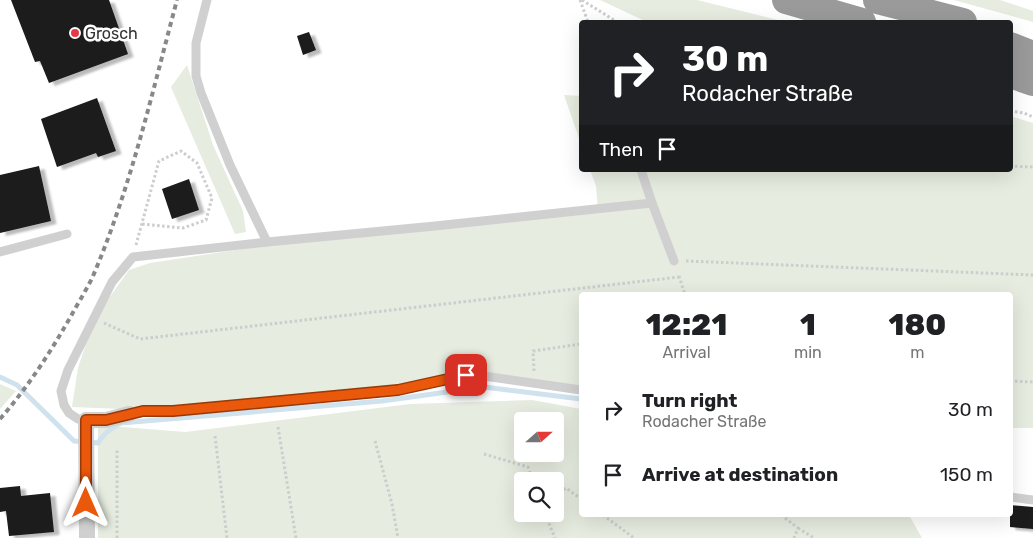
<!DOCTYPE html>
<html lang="en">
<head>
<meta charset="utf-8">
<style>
	body { margin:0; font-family:Rubik,sans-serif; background:#f2f2f2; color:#202124; height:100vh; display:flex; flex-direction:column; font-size:19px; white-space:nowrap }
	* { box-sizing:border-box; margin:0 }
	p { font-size:16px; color:#757577 }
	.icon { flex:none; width:28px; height:28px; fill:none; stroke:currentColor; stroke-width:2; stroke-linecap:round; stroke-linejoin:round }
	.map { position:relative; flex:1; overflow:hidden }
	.drawer { position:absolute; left:579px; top:292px; width:434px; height:225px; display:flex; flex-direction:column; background:#fff; border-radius:5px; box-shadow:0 5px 20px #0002 }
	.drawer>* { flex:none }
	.top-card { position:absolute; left:579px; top:20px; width:434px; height:152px; border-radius:5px; box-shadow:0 5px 20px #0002; background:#202124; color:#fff; overflow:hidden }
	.needle { width:32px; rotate:69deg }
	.tools { position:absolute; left:514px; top:412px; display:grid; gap:10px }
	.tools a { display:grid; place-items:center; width:50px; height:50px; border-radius:5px; background:#fff; box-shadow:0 5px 20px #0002; font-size:25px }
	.pin { position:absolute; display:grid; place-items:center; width:42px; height:42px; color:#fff; margin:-21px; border-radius:10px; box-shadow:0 2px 8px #0006 }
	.me { position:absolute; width:55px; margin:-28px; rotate:0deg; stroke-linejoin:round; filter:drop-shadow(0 0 4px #0008) }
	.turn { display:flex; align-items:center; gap:18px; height:105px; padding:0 20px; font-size:22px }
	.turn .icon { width:65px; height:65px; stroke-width:2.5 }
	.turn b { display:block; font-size:35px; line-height:42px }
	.then { display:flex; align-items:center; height:48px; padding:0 20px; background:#0003; gap:10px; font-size:19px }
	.eta { display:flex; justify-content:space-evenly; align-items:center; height:85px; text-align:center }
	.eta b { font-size:30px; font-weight:800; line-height:35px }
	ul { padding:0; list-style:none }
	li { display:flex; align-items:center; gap:15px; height:65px; padding:0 20px }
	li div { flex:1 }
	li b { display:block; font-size:19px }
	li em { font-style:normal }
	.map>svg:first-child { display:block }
</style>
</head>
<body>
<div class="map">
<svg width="1033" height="538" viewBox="0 0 1033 538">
	<defs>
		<filter id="shadow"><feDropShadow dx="5.5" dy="3" stdDeviation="1" flood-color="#0004"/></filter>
	</defs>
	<rect width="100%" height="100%" fill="#fff"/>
	<!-- green -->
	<g fill="#e6ecdf" fill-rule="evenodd">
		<path d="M 600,0 L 697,0 L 786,22 L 647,22 Z"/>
		<path d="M 954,0 L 1000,0 L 1033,11 L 1033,22 Z"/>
		<path d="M 187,65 L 213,145 L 243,211 L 246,232 L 235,234 L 171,87 Z"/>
		<path d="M 564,95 L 581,96 L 581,144 Z"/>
		<path d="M 1010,116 L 1033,123 L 1033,428 L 1010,428 L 1010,295 L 581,295 L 581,390 L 466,375 L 398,390 L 173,411 L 72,407 L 78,368 L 94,319 L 129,270 L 150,263 L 269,245 L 598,211 L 596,186 L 590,170 L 1010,170 Z"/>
		<path d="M 0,384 L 16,391 L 0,409 Z"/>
		<path d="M 532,400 L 581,409 L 581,515 L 909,515 L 922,538 L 98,538 L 98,425 L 185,432 L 410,404 ZM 522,421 L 555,421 L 555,454 L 522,454 ZM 522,481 L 555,481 L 555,514 L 522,514 Z"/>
	</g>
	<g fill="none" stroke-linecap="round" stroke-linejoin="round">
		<!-- stream -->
		<path stroke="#cfe2ee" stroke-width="5" d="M 0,377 L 17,385 L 74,441 L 98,443 C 103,434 111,428 121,423 L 382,401 L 484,387 L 581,399"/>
	</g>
	<!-- building -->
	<g fill="#1a1a1a" filter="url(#shadow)">
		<path d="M 11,0 L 109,0 L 128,54 L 49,83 L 40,61 L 35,62 Z"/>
		<path d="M 309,32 L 316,50 L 303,55 L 297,36 Z"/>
		<path d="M 97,98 L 116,151 L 98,157 L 96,153 L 57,167 L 41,119 Z"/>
		<path d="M 39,166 L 51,221 L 0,233 L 0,175 Z"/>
		<path d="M 189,179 L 199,210 L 172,219 L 162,189 Z"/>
		<path d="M 20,486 L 21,496 L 50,493 L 54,532 L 9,536 L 6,511 L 0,512 L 0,488 Z"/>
		<path d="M 1010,505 L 1033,507 L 1033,529 L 1010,527 Z"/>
	</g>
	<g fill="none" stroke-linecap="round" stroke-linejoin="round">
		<!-- path -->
		<g stroke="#cdcdcd" stroke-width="3" stroke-dasharray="2.5 2.5" stroke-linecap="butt">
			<path d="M 580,0 L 588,22"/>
			<path d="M 582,0 L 617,22"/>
			<path d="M 1010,111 L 1024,113 L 1033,117"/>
			<path d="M 1010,166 L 1033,167"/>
			<path d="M 136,245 L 159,161 L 181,151 L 197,163 L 212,198 L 206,220 L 183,228 L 142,224"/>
			<path d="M 686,261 L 1033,275"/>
			<path d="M 679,276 L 685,295"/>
			<path d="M 104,323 L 140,339 L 679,277"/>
			<path d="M 534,371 L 533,351 L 581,344"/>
			<path d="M 1010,381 L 1033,382"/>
			<path d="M 278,427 L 296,538"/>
			<path d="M 215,436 L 227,538"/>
			<path d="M 375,441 L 392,504 L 398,538"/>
			<path d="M 484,454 L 528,467 L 533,481"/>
			<path d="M 555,495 L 566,488 L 581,499"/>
			<path d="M 545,514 L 555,538"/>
			<path d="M 603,515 L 634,538"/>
			<path d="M 781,515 L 798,528 L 794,538"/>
			<path d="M 798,528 L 814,538"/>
			<path d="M 117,538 L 117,449"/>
		</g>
		<!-- lane -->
		<g stroke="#d0d0d0" stroke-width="9">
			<path d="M 207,0 L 196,43 L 196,76 L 201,93 L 230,165 L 267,242"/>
			<path d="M 641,170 L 652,203"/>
			<path d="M 0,252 L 67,234"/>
			<path d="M 129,414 L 143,411 L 173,411 L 398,390 L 466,375 L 491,377 L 581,390"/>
			<path d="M 86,420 L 78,419 L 69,413 L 64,405 L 61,391 L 68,370 L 112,282 L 133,257 L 267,242 L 435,226 L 652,203 L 674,261"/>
			<path d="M 1010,497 L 1033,500"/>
		</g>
		<!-- street -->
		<path stroke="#d0d0d0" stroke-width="16" d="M 87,538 L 86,420 L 106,420 L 129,414"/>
		<!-- highway -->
		<g stroke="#9a9a9a" stroke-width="28">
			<path d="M 786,0 L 862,22"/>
			<path d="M 877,0 L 963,22"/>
			<path d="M 1010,46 L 1033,55"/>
			<path d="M 1010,74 L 1033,82"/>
		</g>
		<!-- rail -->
		<path stroke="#888" stroke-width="4" stroke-dasharray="5 4" stroke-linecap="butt" d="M 0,419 C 28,387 50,353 71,316 C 78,303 87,289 93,276 C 131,187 152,93 177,0"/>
	</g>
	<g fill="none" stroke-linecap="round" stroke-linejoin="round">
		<defs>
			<path id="route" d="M 86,503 L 86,420 L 106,420 L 143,411 L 173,411 L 398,390 L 466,375"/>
		</defs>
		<!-- route casing -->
		<use href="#route" stroke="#983908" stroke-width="12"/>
		<!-- route -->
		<use href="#route" stroke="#ea580c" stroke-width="9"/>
	</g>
	<!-- markers -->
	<circle fill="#e63946" stroke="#fff" stroke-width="2" cx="75" cy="33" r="5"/>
	<g text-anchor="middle" stroke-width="5" stroke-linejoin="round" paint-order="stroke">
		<!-- poi labels -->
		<g font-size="16" fill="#333" stroke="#fff" text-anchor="start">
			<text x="85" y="39">Grosch</text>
		</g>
	</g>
</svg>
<div class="tools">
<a><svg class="needle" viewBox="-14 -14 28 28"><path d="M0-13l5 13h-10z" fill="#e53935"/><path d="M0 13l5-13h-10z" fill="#757577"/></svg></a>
<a><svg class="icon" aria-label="search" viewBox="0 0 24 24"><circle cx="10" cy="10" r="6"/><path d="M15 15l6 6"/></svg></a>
</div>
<div class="pin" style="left:466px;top:375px;background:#d93025"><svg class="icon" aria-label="arrive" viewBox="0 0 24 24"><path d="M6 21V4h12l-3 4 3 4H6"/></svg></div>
<svg class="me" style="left:86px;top:503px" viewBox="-20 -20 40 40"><path d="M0-17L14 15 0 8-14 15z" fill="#ea580c" stroke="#fff" stroke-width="4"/></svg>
<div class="top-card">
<div class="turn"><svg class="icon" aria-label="right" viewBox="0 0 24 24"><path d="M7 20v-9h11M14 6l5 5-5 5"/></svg><div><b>30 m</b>Rodacher Straße</div></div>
<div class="then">Then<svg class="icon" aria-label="arrive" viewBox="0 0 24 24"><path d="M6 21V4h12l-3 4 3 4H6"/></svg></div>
</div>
<section class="drawer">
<div class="eta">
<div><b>12:21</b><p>Arrival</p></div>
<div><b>1</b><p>min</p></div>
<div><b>180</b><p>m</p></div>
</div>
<ul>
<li><svg class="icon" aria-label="right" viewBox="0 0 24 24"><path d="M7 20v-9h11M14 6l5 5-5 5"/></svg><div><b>Turn right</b><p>Rodacher Straße</p></div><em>30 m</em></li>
<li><svg class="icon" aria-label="arrive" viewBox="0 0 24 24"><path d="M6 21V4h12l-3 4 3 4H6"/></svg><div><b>Arrive at destination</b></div><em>150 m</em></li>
</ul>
</section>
</div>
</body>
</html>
